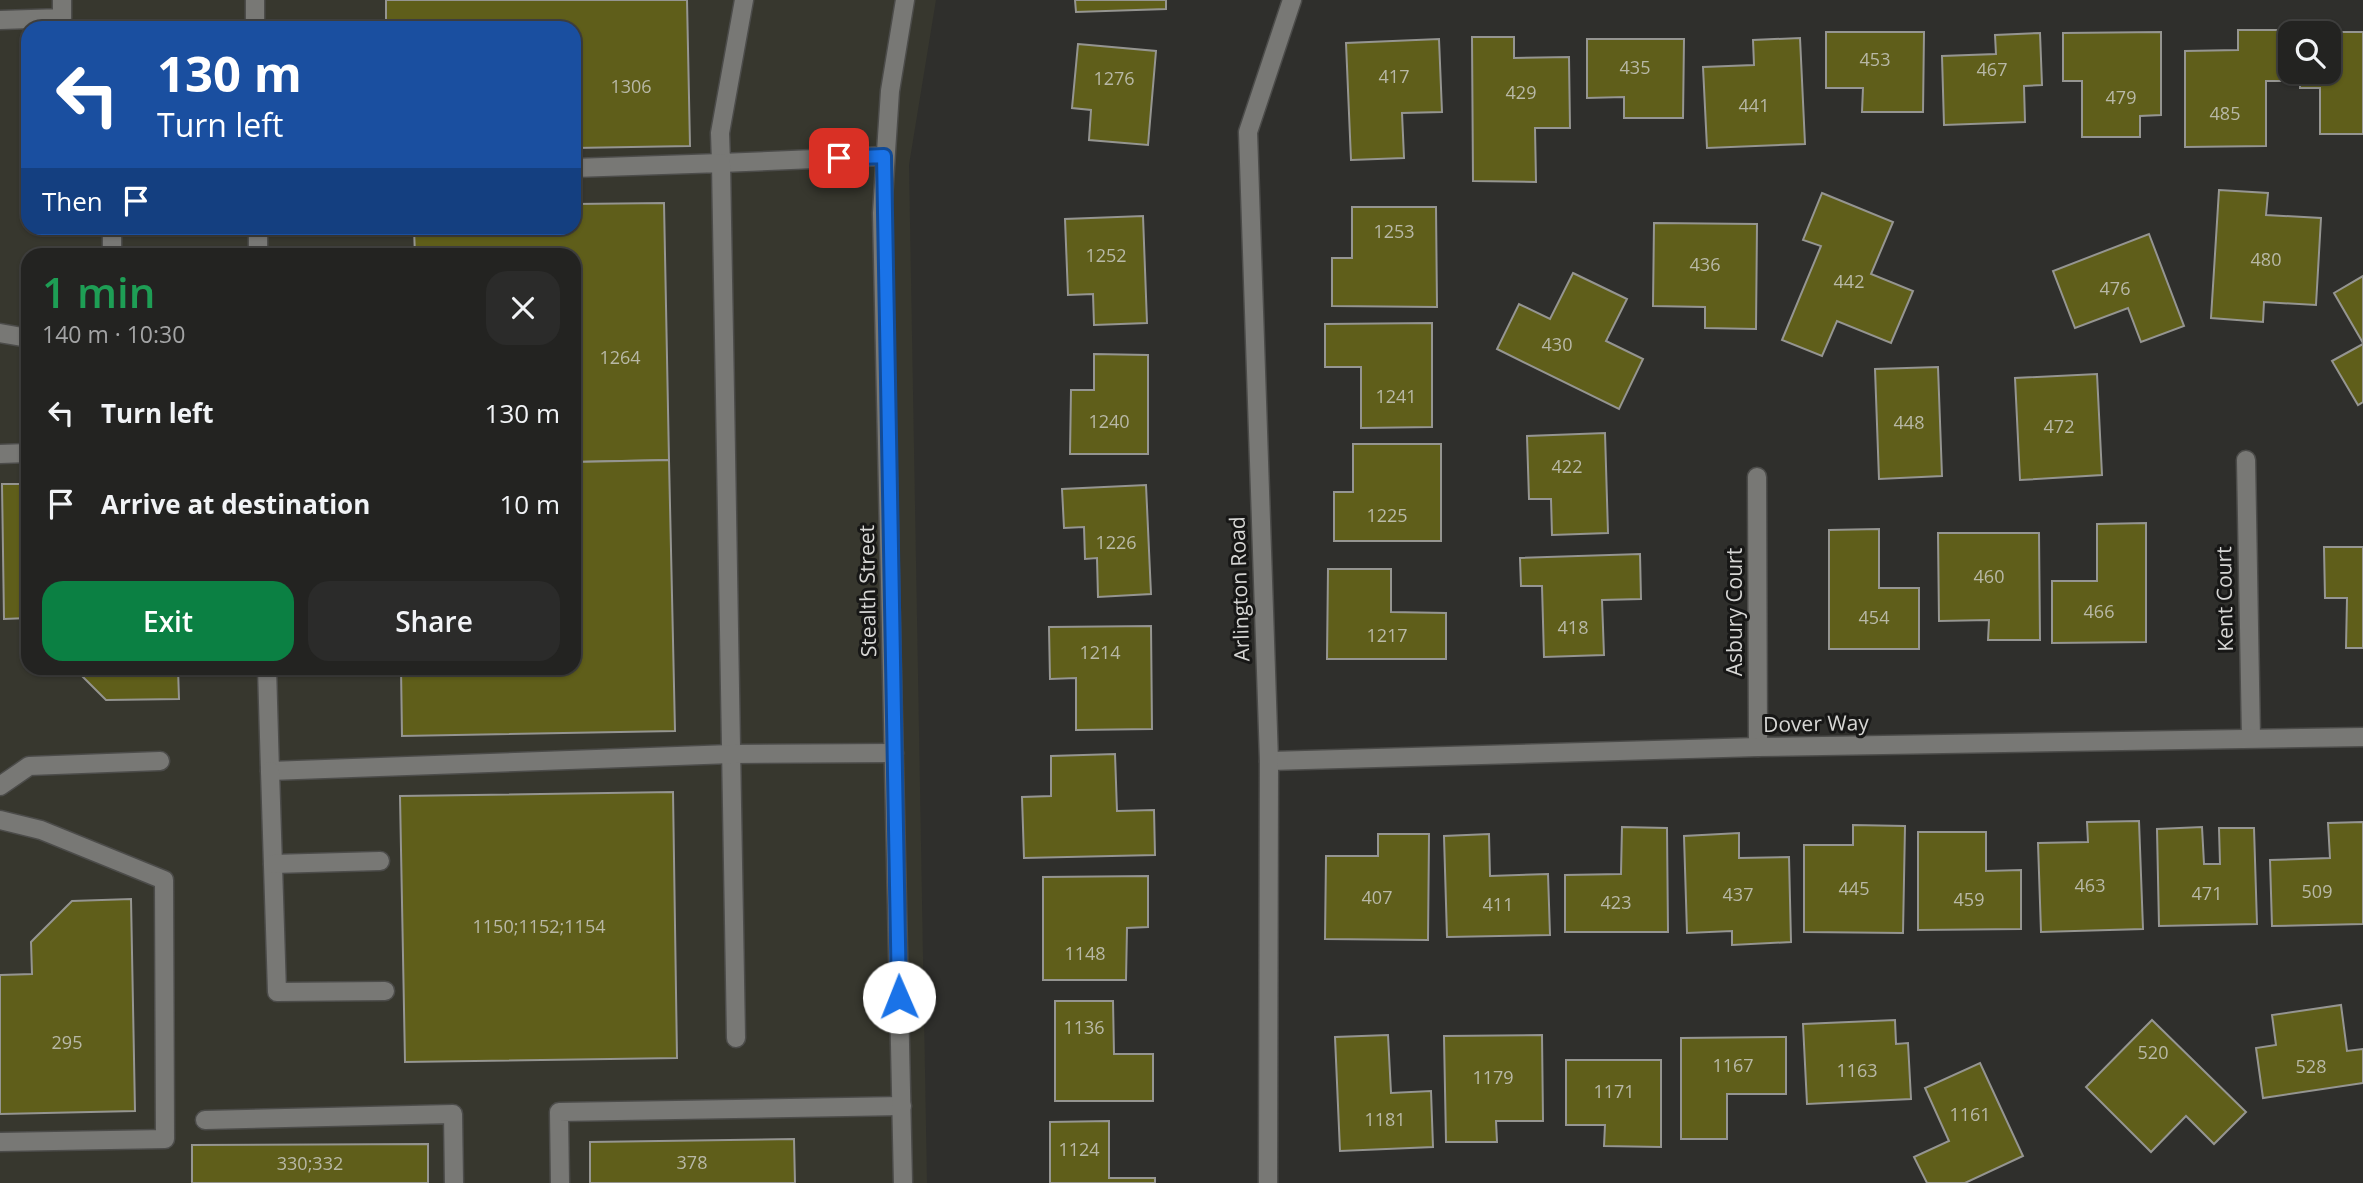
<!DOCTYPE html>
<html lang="en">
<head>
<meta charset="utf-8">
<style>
	body { margin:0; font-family:"Open Sans",sans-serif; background:#2b2b2a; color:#f1f3f6; height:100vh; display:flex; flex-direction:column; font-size:26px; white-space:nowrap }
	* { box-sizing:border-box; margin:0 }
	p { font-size:23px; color:#a3a4a5 }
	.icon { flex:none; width:38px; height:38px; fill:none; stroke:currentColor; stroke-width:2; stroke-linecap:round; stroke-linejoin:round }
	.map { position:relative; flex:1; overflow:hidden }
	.drawer { position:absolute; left:21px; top:248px; width:560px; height:427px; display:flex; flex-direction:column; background:#232321; border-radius:21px; box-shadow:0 2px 5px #0004,0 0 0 2px #40403f }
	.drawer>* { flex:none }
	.hud { position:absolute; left:21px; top:21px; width:560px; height:214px; border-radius:21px; box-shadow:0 2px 5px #0004,0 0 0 2px #40403f; background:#1a4fa0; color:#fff; overflow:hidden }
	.buttons { position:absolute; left:2278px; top:21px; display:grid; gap:14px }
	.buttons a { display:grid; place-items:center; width:63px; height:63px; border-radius:14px; background:#232321; box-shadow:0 2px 5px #0004,0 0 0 2px #40403f; font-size:35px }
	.pin { position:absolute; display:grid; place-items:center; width:60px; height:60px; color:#fff; margin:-30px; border-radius:14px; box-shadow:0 4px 10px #0006 }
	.me { position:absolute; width:77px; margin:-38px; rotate:359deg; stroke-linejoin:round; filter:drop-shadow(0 0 5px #0008) }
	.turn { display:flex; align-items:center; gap:24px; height:147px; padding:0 21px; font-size:32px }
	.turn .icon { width:91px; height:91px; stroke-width:2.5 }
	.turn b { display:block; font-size:49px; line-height:60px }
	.then { display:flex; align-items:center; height:66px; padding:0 21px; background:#0003; gap:14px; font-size:26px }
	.round { display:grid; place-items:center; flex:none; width:74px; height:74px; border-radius:21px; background:#2b2b2a }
	.summary { display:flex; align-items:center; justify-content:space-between; height:119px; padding:0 21px }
	h1 { font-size:42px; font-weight:600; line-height:52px; color:#1e9e55 }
	.action { display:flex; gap:14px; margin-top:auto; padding:14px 21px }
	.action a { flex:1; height:80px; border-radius:21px; background:#0b8043; color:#fff; font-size:28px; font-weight:600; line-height:80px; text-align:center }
	.action a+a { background:#2b2b2a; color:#f1f3f6 }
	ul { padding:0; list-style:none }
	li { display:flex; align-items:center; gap:21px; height:91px; padding:0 21px }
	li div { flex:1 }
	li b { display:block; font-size:26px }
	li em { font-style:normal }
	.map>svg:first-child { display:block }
</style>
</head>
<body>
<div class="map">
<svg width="2363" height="1183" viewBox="0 0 2363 1183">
	<rect width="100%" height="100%" fill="#2f2f2c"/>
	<!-- built -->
	<path fill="#37372e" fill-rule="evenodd" d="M 0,0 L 936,0 L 909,165 L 927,1183 L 0,1183 ZM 28,28 L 574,28 L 574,228 L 28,228 ZM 28,256 L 574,256 L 574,668 L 28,668 Z"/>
	<!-- building -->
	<g fill="#5f5e1a" stroke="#959591" stroke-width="2">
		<path d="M 386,0 L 687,0 L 690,146 L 574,148 L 574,28 L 386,28 Z"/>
		<path d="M 1075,0 L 1166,0 L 1166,9 L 1076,12 Z"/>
		<path d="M 2238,30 L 2281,30 L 2281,81 L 2266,81 L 2266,146 L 2185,147 L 2185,51 L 2238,50 Z"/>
		<path d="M 1826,32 L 1924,32 L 1923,112 L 1862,112 L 1863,88 L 1826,88 Z"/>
		<path d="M 2161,32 L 2161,115 L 2140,116 L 2140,137 L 2082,137 L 2082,81 L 2063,81 L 2063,33 Z"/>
		<path d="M 2300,32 L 2363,32 L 2363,134 L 2320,134 L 2320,88 L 2300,88 L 2300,72 L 2329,72 L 2329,33 Z"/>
		<path d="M 2040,33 L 2042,85 L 2024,86 L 2025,122 L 1944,125 L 1942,56 L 1996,54 L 1995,35 Z"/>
		<path d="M 1472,37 L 1514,37 L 1514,58 L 1569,57 L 1570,128 L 1535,128 L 1536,182 L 1473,181 Z"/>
		<path d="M 1800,38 L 1805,144 L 1707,148 L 1703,67 L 1754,65 L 1753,40 Z"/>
		<path d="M 1439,39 L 1442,112 L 1402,113 L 1404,158 L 1351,160 L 1346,43 Z"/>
		<path d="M 1587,39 L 1684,39 L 1683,118 L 1624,118 L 1624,97 L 1587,98 Z"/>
		<path d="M 1078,44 L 1156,51 L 1148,145 L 1089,140 L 1091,110 L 1072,108 Z"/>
		<path d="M 2219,190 L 2268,193 L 2266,215 L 2321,218 L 2316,305 L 2264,302 L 2263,322 L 2211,318 Z"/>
		<path d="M 1822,193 L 1893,222 L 1871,274 L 1913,291 L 1891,343 L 1837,321 L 1822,356 L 1782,340 L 1821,246 L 1803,240 Z"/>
		<path d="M 664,203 L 669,460 L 574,462 L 574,256 L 415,256 L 414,228 L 574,228 L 574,204 Z"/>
		<path d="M 1352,207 L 1436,207 L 1437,307 L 1332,306 L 1332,258 L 1352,258 Z"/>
		<path d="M 1143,216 L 1147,323 L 1094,325 L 1093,294 L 1068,295 L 1065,219 Z"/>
		<path d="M 1654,223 L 1757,224 L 1756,329 L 1705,328 L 1705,307 L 1653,306 Z"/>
		<path d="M 2149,234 L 2184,326 L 2141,342 L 2128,308 L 2075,328 L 2053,271 Z"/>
		<path d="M 1573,273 L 1627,299 L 1606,341 L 1643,359 L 1619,409 L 1497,349 L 1519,304 L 1550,319 Z"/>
		<path d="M 2363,276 L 2363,343 L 2334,293 Z"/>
		<path d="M 1432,323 L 1432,427 L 1361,428 L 1361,367 L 1325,367 L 1325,324 Z"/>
		<path d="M 2363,344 L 2363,402 L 2358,405 L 2332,361 Z"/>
		<path d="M 1094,354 L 1148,355 L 1148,454 L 1070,454 L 1071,390 L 1094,390 Z"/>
		<path d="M 1938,367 L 1942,476 L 1879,479 L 1875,369 Z"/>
		<path d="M 2097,374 L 2102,475 L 2020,480 L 2015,378 Z"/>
		<path d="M 1605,433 L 1608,533 L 1552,535 L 1551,499 L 1529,499 L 1527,436 Z"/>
		<path d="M 1353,444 L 1441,444 L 1441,541 L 1334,541 L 1334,492 L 1353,492 Z"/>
		<path d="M 669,460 L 675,731 L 402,736 L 401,668 L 574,668 L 574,462 Z"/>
		<path d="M 2,484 L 28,484 L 28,618 L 4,619 Z"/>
		<path d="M 1146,485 L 1151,594 L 1098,597 L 1097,558 L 1085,559 L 1084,527 L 1064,528 L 1062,489 Z"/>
		<path d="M 2146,523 L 2146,642 L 2052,643 L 2052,581 L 2097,581 L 2097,524 Z"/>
		<path d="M 1879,529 L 1879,588 L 1919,588 L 1919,649 L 1829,649 L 1829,530 Z"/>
		<path d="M 1938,533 L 2039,533 L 2040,640 L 1988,640 L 1989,620 L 1939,621 Z"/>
		<path d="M 2324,547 L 2363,547 L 2363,648 L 2346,648 L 2347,598 L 2325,598 Z"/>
		<path d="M 1640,554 L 1641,599 L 1602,600 L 1604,655 L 1544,657 L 1542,586 L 1521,586 L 1520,558 Z"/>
		<path d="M 1328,569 L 1391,569 L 1391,612 L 1446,613 L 1446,659 L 1327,659 Z"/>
		<path d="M 1151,626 L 1152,729 L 1076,730 L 1076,678 L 1050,679 L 1049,627 Z"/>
		<path d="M 74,668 L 178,668 L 179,699 L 106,700 Z"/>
		<path d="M 1115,754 L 1117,811 L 1154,810 L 1155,855 L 1024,858 L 1022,797 L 1051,796 L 1051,756 Z"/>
		<path d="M 673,792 L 677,1058 L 405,1062 L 400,796 Z"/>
		<path d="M 2139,821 L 2143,929 L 2041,932 L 2038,843 L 2088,842 L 2087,822 Z"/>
		<path d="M 2363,822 L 2363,924 L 2272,926 L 2270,860 L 2330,858 L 2328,823 Z"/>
		<path d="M 1853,825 L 1905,826 L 1903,933 L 1804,932 L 1804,845 L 1853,845 Z"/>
		<path d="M 1622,827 L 1667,828 L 1668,932 L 1565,932 L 1565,875 L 1621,874 Z"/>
		<path d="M 2202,827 L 2204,864 L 2220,864 L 2219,828 L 2254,828 L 2257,924 L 2159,926 L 2157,829 Z"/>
		<path d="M 1918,832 L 1986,832 L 1986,871 L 2021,870 L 2021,929 L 1918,930 Z"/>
		<path d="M 1739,833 L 1739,858 L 1789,857 L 1791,942 L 1732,945 L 1732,931 L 1687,933 L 1684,836 Z"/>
		<path d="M 1378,834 L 1429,834 L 1428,940 L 1325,939 L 1326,856 L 1378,856 Z"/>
		<path d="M 1489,834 L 1490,876 L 1548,874 L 1550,935 L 1447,937 L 1444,836 Z"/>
		<path d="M 1148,876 L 1148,927 L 1127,928 L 1126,980 L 1043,980 L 1043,877 Z"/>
		<path d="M 131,899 L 135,1111 L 0,1114 L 0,975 L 32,974 L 31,942 L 72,901 Z"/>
		<path d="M 1055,1001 L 1113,1001 L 1114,1054 L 1153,1054 L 1153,1101 L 1055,1101 Z"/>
		<path d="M 2341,1005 L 2347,1051 L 2363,1049 L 2363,1083 L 2263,1098 L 2256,1048 L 2276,1045 L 2272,1015 Z"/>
		<path d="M 1895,1020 L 1896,1044 L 1908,1043 L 1911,1099 L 1807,1104 L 1803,1024 Z"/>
		<path d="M 2152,1020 L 2246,1112 L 2214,1144 L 2186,1116 L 2151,1152 L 2086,1087 Z"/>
		<path d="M 1388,1035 L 1391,1093 L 1431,1091 L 1433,1147 L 1340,1151 L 1335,1037 Z"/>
		<path d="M 1542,1035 L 1543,1121 L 1496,1121 L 1497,1142 L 1446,1142 L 1444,1036 Z"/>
		<path d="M 1786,1037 L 1786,1094 L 1727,1094 L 1727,1139 L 1681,1139 L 1681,1038 Z"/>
		<path d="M 1566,1060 L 1661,1060 L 1661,1147 L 1604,1146 L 1605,1125 L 1566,1125 Z"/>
		<path d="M 1980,1063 L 2023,1156 L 1965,1183 L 1927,1183 L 1914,1157 L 1949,1141 L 1925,1088 Z"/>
		<path d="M 1109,1121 L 1109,1178 L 1155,1178 L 1155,1183 L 1050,1183 L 1050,1122 Z"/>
		<path d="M 794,1139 L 795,1183 L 590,1183 L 590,1142 Z"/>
		<path d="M 428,1144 L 428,1183 L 192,1183 L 192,1145 Z"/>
	</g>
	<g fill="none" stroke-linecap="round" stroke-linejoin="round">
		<defs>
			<g id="minor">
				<path d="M 255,0 L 255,28"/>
				<path d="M 744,0 L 720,133 L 721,163 L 884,156"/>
				<path d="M 0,20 L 62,18 L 62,0"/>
				<path d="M 574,168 L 721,163 L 736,1038"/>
				<path d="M 112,228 L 112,256"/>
				<path d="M 258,228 L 258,256"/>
				<path d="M 0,333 L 28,338"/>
				<path d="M 0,454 L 28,453"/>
				<path d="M 2246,460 L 2251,738"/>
				<path d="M 1757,477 L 1758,747"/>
				<path d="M 267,668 L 270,771 L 731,754 L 894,753"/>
				<path d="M 1269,761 L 1758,747 L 2363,737"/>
				<path d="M 270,771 L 277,992 L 385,991"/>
				<path d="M 0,786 L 29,766 L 160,761"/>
				<path d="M 0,820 L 41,830 L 164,880 L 165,1139 L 0,1142"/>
				<path d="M 273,864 L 380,861"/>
				<path d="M 205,1120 L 453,1114 L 454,1183"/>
				<path d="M 560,1183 L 559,1112 L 902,1106"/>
				<path d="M 903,1183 L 882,213 L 890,91 L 905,0"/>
				<path d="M 1268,1183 L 1269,761 L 1248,132 L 1292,0"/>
			</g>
		</defs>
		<!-- minor casing -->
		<use href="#minor" stroke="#4c4c4a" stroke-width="21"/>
		<!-- minor -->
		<use href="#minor" stroke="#787875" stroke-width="18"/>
	</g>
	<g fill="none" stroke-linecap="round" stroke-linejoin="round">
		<defs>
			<path id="route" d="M 839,158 L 884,156 L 899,997"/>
		</defs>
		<!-- route casing -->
		<use href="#route" stroke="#114b97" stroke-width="18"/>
		<!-- route -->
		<use href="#route" stroke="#1a73e8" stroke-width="12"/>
	</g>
	<g text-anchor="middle" stroke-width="6" stroke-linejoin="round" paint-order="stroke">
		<!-- number labels -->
		<g font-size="18" fill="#b8b8a6">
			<text x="1875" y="66">453</text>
			<text x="1635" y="74">435</text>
			<text x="1992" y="76">467</text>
			<text x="1394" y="83">417</text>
			<text x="1114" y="85">1276</text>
			<text x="631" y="93">1306</text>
			<text x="1521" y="99">429</text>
			<text x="2121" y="104">479</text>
			<text x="1754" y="112">441</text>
			<text x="2225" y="120">485</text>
			<text x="1394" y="238">1253</text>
			<text x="1106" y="262">1252</text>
			<text x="2266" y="266">480</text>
			<text x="1705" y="271">436</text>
			<text x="1849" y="288">442</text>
			<text x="2115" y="295">476</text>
			<text x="1557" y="351">430</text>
			<text x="620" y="364">1264</text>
			<text x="1396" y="403">1241</text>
			<text x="1109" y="428">1240</text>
			<text x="1909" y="429">448</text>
			<text x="2059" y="433">472</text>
			<text x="1567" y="473">422</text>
			<text x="1387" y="522">1225</text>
			<text x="1116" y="549">1226</text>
			<text x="1989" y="583">460</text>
			<text x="2099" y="618">466</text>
			<text x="1874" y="624">454</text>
			<text x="1573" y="634">418</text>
			<text x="1387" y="642">1217</text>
			<text x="1100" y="659">1214</text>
			<text x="2090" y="892">463</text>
			<text x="1854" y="895">445</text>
			<text x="2317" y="898">509</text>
			<text x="2207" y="900">471</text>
			<text x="1738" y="901">437</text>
			<text x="1377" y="904">407</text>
			<text x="1969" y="906">459</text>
			<text x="1616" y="909">423</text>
			<text x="1498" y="911">411</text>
			<text x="539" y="933">1150;1152;1154</text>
			<text x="1085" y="960">1148</text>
			<text x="1084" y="1034">1136</text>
			<text x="67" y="1049">295</text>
			<text x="2153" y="1059">520</text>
			<text x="1733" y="1072">1167</text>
			<text x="2311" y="1073">528</text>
			<text x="1857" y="1077">1163</text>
			<text x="1493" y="1084">1179</text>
			<text x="1614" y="1098">1171</text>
			<text x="1970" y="1121">1161</text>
			<text x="1385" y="1126">1181</text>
			<text x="1079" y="1156">1124</text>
			<text x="692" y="1169">378</text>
			<text x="310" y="1170">330;332</text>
		</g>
		<!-- street labels -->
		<g font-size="21" fill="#d6d6d4" stroke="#171716">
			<text transform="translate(1240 589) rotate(-92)" y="7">Arlington Road</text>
			<text transform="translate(868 591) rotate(-91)" y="7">Stealth Street</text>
			<text transform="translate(2225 599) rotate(-91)" y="7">Kent Court</text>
			<text transform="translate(1735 612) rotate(-90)" y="7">Asbury Court</text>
			<text transform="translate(1816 724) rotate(-1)" y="7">Dover Way</text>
		</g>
	</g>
</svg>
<div class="buttons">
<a><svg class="icon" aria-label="search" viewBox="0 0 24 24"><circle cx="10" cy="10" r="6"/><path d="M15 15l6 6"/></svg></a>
</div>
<div class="pin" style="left:839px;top:158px;background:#d93025"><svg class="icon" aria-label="arrive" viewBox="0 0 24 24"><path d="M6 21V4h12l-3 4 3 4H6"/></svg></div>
<svg class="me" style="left:899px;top:997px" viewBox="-20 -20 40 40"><circle r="19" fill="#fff"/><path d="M0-13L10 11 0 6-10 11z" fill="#1a73e8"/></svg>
<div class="hud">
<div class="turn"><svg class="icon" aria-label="left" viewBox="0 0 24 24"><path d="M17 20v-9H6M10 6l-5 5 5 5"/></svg><div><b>130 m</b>Turn left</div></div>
<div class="then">Then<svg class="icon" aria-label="arrive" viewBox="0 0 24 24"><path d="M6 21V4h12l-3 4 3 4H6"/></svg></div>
</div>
<section class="drawer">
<div class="summary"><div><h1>1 min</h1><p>140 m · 10:30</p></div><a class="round"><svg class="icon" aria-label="close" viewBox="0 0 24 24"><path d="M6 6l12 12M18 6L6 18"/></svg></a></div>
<ul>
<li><svg class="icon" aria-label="left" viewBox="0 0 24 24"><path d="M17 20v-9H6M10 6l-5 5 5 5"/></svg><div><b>Turn left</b></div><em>130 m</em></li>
<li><svg class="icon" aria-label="arrive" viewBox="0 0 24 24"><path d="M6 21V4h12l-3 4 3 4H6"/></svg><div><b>Arrive at destination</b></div><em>10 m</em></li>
</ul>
<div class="action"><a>Exit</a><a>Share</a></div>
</section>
</div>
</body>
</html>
